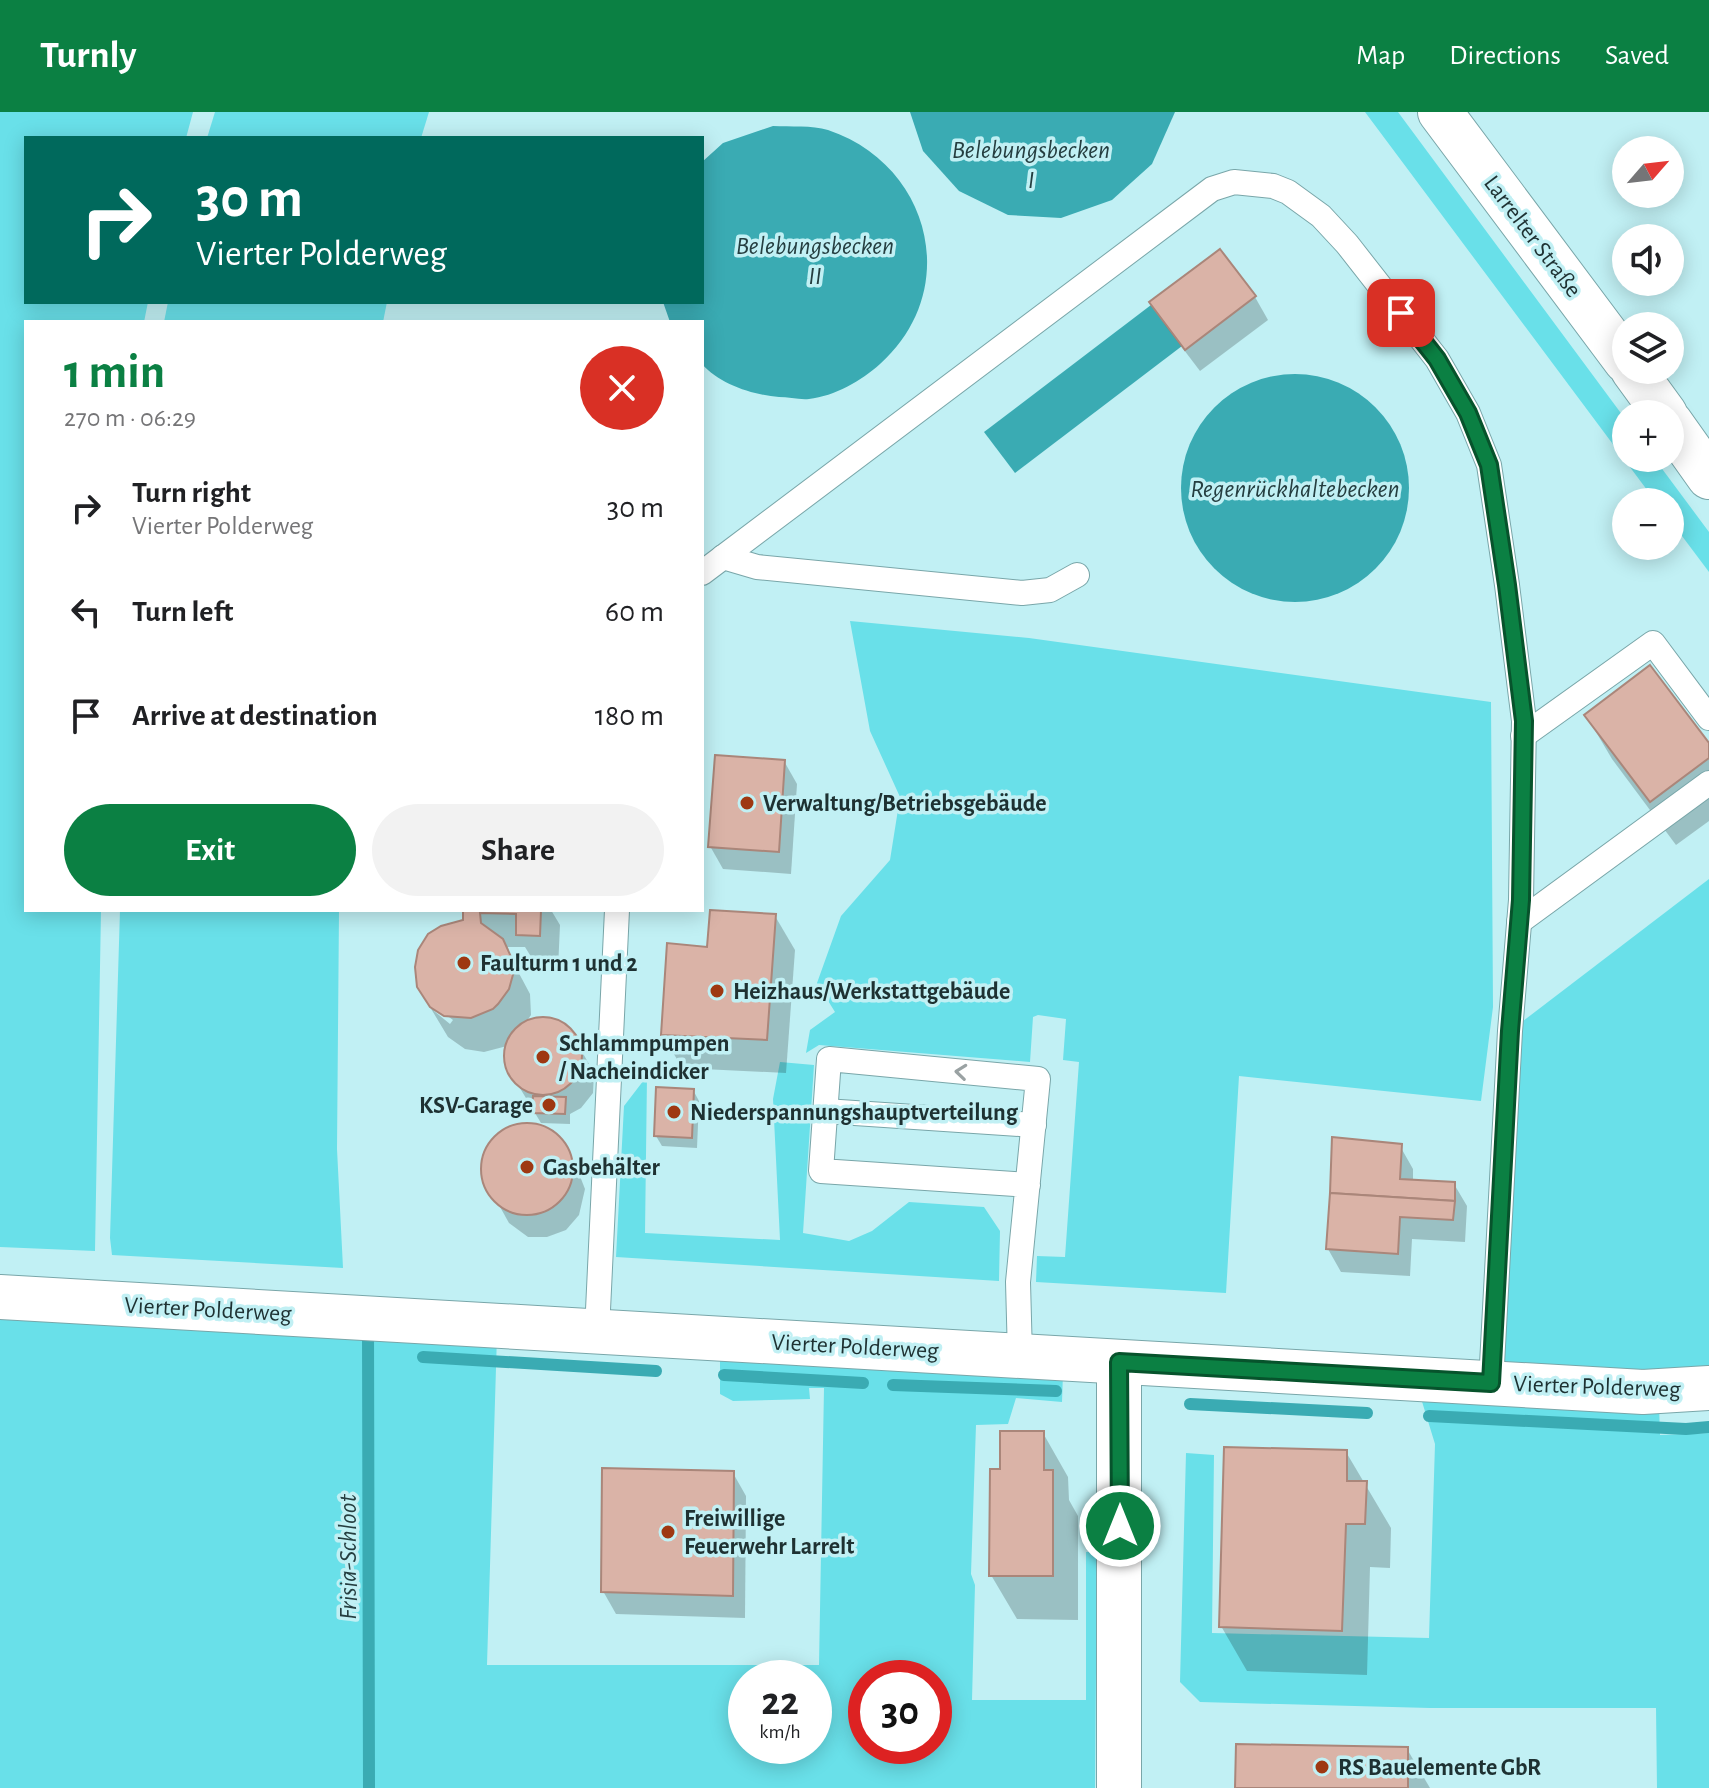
<!DOCTYPE html>
<html lang="en">
<head>
<meta charset="utf-8">
<style>
	body { margin:0; font-family:"Alegreya Sans",sans-serif; background:#f2f2f2; color:#202124; height:100vh; display:flex; flex-direction:column; font-size:30px; white-space:nowrap }
	* { box-sizing:border-box; margin:0 }
	p { font-size:26px; color:#757577 }
	.icon { flex:none; width:44px; height:44px; fill:none; stroke:currentColor; stroke-width:2; stroke-linecap:round; stroke-linejoin:round }
	.map { position:relative; flex:1; overflow:hidden }
	.sheet { position:absolute; left:24px; top:208px; width:680px; height:592px; display:flex; flex-direction:column; background:#fff; border-radius:0px; box-shadow:0 4px 20px #0003 }
	.sheet>* { flex:none }
	.top-card { position:absolute; left:24px; top:24px; width:680px; height:168px; border-radius:0px; box-shadow:0 4px 20px #0003; background:#00695c; color:#fff; overflow:hidden }
	.needle { width:52px; rotate:62deg }
	.tools { position:absolute; left:1612px; top:24px; display:grid; gap:16px }
	.tools a { display:grid; place-items:center; width:72px; height:72px; border-radius:50%; background:#fff; box-shadow:0 4px 20px #0003; font-size:40px }
	.speed { position:absolute; left:728px; top:1548px; display:flex; gap:16px; font-size:40px; font-weight:700; text-align:center }
	.speed>* { display:grid; place-content:center; width:104px; height:104px; border-radius:50%; background:#fff; box-shadow:0 4px 20px #0003; line-height:1 }
	.speed small { font-size:20px; font-weight:400 }
	.speed .limit { border:12px solid #d22; background:#fff; color:#111 }
	.pin { position:absolute; display:grid; place-items:center; width:68px; height:68px; color:#fff; margin:-34px; border-radius:16px; box-shadow:0 4px 12px #0006 }
	.me { position:absolute; width:88px; margin:-44px; rotate:0deg; stroke-linejoin:round; filter:drop-shadow(0 0 6px #0008) }
	.turn { display:flex; align-items:center; gap:28px; height:168px; padding:0 40px; font-size:36px }
	.turn .icon { width:104px; height:104px; stroke-width:2.5 }
	.turn b { display:block; font-size:56px; line-height:68px }
	.round { display:grid; place-items:center; flex:none; width:84px; height:84px; border-radius:42px; background:#f2f2f2 }
	.headline { display:flex; align-items:center; justify-content:space-between; height:136px; padding:0 40px }
	h1 { font-size:48px; font-weight:600; line-height:60px; color:#0b8043 }
	.action { display:flex; gap:16px; margin-top:auto; padding:16px 40px }
	.action a { flex:1; height:92px; border-radius:48px; background:#0b8043; color:#fff; font-size:32px; font-weight:600; line-height:92px; text-align:center }
	.action a+a { background:#f2f2f2; color:#202124 }
	ul { padding:0; list-style:none }
	li { display:flex; align-items:center; gap:24px; height:104px; padding:0 40px }
	li div { flex:1 }
	li b { display:block; font-size:30px }
	li em { font-style:normal }
	header { display:flex; align-items:center; gap:48px; box-sizing:border-box; height:112px; padding:0 40px; background:#0b8043; color:#fff }
	header strong { font-size:38px }
	nav { display:flex; gap:44px; margin-inline-start:auto; font-size:28px }
	.map>svg:first-child { display:block }
</style>
</head>
<body>
<header>
<strong>Turnly</strong>
<nav><a>Map</a><a>Directions</a><a>Saved</a></nav>
</header>
<div class="map">
<svg width="1709" height="1676" viewBox="0 0 1709 1676">
	<rect width="100%" height="100%" fill="#c1f0f4"/>
	<!-- green -->
	<g fill="#69e0e9" fill-rule="evenodd">
		<path d="M 0,0 L 193,0 L 186,26 L 26,26 L 26,190 L 148,190 L 144,210 L 26,210 L 26,798 L 101,798 L 95,1139 L 0,1135 Z"/>
		<path d="M 215,0 L 429,0 L 421,26 L 207,26 Z"/>
		<path d="M 1365,0 L 1398,0 L 1626,308 L 1626,346 L 1654,346 L 1709,420 L 1709,460 L 1670,408 L 1670,390 L 1656,390 Z"/>
		<path d="M 168,190 L 387,190 L 383,210 L 164,210 Z"/>
		<path d="M 850,509 L 1029,526 L 1491,590 L 1493,895 L 1481,989 L 1239,964 L 1226,1181 L 1036,1170 L 1037,1144 L 1065,1145 L 1079,950 L 1063,948 L 1066,907 L 1038,903 L 1033,905 L 1030,950 L 819,933 L 806,941 L 810,918 L 835,900 L 817,871 L 841,804 L 890,748 L 900,685 L 870,619 Z"/>
		<path d="M 1709,767 L 1709,1276 L 1491,1271 L 1510,919 Z"/>
		<path d="M 120,798 L 339,798 L 337,1037 L 343,1156 L 112,1143 L 110,1126 Z"/>
		<path d="M 780,950 L 814,953 L 803,1121 L 849,1129 L 872,1119 L 909,1090 L 984,1095 L 1000,1119 L 999,1169 L 616,1145 L 624,994 L 647,964 L 645,1121 L 780,1128 L 773,987 Z"/>
		<path d="M 0,1199 L 497,1223 L 487,1553 L 819,1553 L 824,1276 L 809,1276 L 810,1287 L 733,1289 L 720,1282 L 720,1238 L 1063,1261 L 1062,1290 L 1016,1286 L 1008,1312 L 976,1313 L 971,1462 L 975,1473 L 972,1588 L 1086,1588 L 1086,1440 L 1097,1440 L 1095,1676 L 0,1676 ZM 746,1566 L 814,1566 L 814,1634 L 746,1634 ZM 866,1566 L 934,1566 L 934,1634 L 866,1634 Z"/>
		<path d="M 1420,1283 L 1659,1293 L 1660,1323 L 1709,1321 L 1709,1676 L 1657,1676 L 1656,1596 L 1430,1596 L 1200,1590 L 1180,1570 L 1186,1341 L 1214,1343 L 1212,1521 L 1429,1526 L 1435,1332 Z"/>
	</g>
	<!-- water -->
	<g fill="#3aabb3">
		<path d="M 910,0 L 1175,0 L 1152,52 L 1112,88 L 1061,106 L 1008,103 L 959,79 L 923,39 Z"/>
		<path d="M 773,14 C 790,15 812,13 828,18 C 932,53 962,179 880,252 C 861,269 835,284 809,287 C 800,288 788,285 779,285 C 753,283 719,272 702,252 L 702,210 L 670,210 L 663,190 L 702,190 L 702,50 L 723,31 Z"/>
		<path d="M 1151,193 L 1182,234 L 1015,361 L 984,320 Z"/>
		<circle cx="1295" cy="376" r="114"/>
	</g>
	<!-- shadow -->
	<g fill="#0003" fill-rule="evenodd">
		<path d="M 1220,139 L 1255,185 L 1268,208 L 1200,259 L 1165,213 L 1152,191 Z"/>
		<path d="M 1586,603 L 1709,635 L 1709,709 L 1676,733 L 1612,647 Z"/>
		<path d="M 784,649 L 797,672 L 791,762 L 723,757 L 710,734 Z"/>
		<path d="M 461,798 L 551,798 L 560,813 L 558,857 L 538,856 L 525,835 L 505,835 L 530,882 L 531,903 L 524,913 L 535,907 L 554,907 L 571,920 L 594,961 L 593,981 L 581,996 L 570,1002 L 570,1012 L 541,1011 L 506,953 L 507,934 L 484,940 L 465,937 L 448,925 L 427,890 L 465,809 L 465,800 ZM 434,894 L 453,908 L 450,912 L 434,899 Z"/>
		<path d="M 775,804 L 795,838 L 786,961 L 682,956 L 663,923 L 709,837 Z"/>
		<path d="M 693,978 L 699,989 L 697,1036 L 662,1034 L 656,1024 Z"/>
		<path d="M 524,1014 L 536,1015 L 556,1024 L 576,1054 L 585,1077 L 579,1103 L 566,1118 L 547,1125 L 528,1125 L 509,1111 L 485,1068 L 485,1040 L 491,1031 L 504,1020 Z"/>
		<path d="M 1400,1034 L 1413,1057 L 1413,1069 L 1454,1072 L 1467,1094 L 1465,1130 L 1412,1127 L 1410,1164 L 1341,1160 L 1328,1137 Z"/>
		<path d="M 1043,1321 L 1068,1365 L 1069,1388 L 1078,1404 L 1078,1508 L 1017,1507 L 991,1463 L 1002,1360 Z"/>
		<path d="M 1346,1340 L 1391,1416 L 1390,1456 L 1370,1455 L 1367,1563 L 1247,1559 L 1221,1514 Z"/>
		<path d="M 733,1361 L 746,1384 L 745,1506 L 616,1502 L 603,1479 Z"/>
		<path d="M 1407,1637 L 1430,1676 L 1237,1676 Z"/>
	</g>
	<g fill="none" stroke-linecap="round" stroke-linejoin="round">
		<!-- stream -->
		<g stroke="#3aabb3" stroke-width="12">
			<path d="M 368,1215 L 369,1676"/>
			<path d="M 423,1245 L 656,1259"/>
			<path d="M 724,1263 L 863,1271"/>
			<path d="M 893,1273 L 1056,1279"/>
			<path d="M 1190,1292 L 1367,1301"/>
			<path d="M 1429,1304 L 1686,1317 L 1709,1315"/>
		</g>
	</g>
	<!-- building -->
	<g fill="#dab3a7" stroke="#aa867a" stroke-width="2">
		<path d="M 1220,137 L 1256,184 L 1185,238 L 1149,190 Z"/>
		<path d="M 1650,553 L 1709,631 L 1709,646 L 1650,690 L 1584,603 Z"/>
		<path d="M 715,643 L 785,648 L 779,740 L 708,735 Z"/>
		<path d="M 463,798 L 541,798 L 540,824 L 516,823 L 516,802 L 480,801 L 481,811 L 503,827 L 512,847 L 514,859 L 509,877 L 498,892 L 493,897 L 471,906 L 444,904 L 430,895 L 417,875 L 415,855 L 418,838 L 428,822 L 441,814 L 463,808 Z"/>
		<path d="M 710,798 L 776,802 L 767,928 L 661,923 L 667,831 L 707,835 Z"/>
		<circle cx="543" cy="944" r="39"/>
		<path d="M 656,975 L 694,977 L 692,1026 L 654,1024 Z"/>
		<path d="M 533,984 L 566,985 L 565,1002 L 532,1001 Z"/>
		<circle cx="527" cy="1057" r="46"/>
		<path d="M 1332,1025 L 1402,1032 L 1400,1067 L 1455,1070 L 1455,1089 L 1330,1081 Z"/>
		<path d="M 1330,1081 L 1455,1089 L 1453,1108 L 1400,1105 L 1398,1142 L 1326,1137 Z"/>
		<path d="M 1000,1319 L 1044,1319 L 1044,1358 L 1053,1358 L 1053,1464 L 989,1464 L 990,1357 L 1000,1357 Z"/>
		<path d="M 1224,1335 L 1347,1338 L 1347,1369 L 1367,1369 L 1365,1412 L 1346,1412 L 1342,1519 L 1219,1515 Z"/>
		<path d="M 602,1356 L 734,1359 L 733,1484 L 601,1480 Z"/>
		<path d="M 1236,1632 L 1408,1635 L 1408,1676 L 1235,1676 Z"/>
	</g>
	<g fill="none" stroke-linecap="round" stroke-linejoin="round">
		<defs>
			<g id="lane">
				<path d="M 723,445 L 757,455 L 1022,481 L 1050,478 L 1077,463"/>
				<path d="M 702,461 L 1212,77 L 1234,70 L 1273,74 L 1288,80 L 1321,104 L 1347,132 L 1437,247 L 1468,301 L 1489,353 L 1507,473 L 1524,609 L 1521,788 L 1510,919 L 1491,1271"/>
				<path d="M 1523,624 L 1653,531 L 1709,606"/>
				<path d="M 1519,810 L 1709,671"/>
				<path d="M 825,999 L 1034,1013"/>
				<path d="M 597,1219 L 617,798"/>
				<path d="M 1020,1244 L 1018,1170 L 1038,967 L 829,947 L 821,1059 L 1028,1073"/>
			</g>
			<g id="street">
				<path d="M 0,1185 L 1643,1280 L 1709,1276"/>
				<path d="M 1119,1676 L 1119,1250"/>
			</g>
			<g id="secondary">
				<path d="M 1440,0 L 1626,249"/>
				<path d="M 1633,258 L 1665,302"/>
				<path d="M 1670,310 L 1709,365"/>
			</g>
		</defs>
		<!-- lane casing -->
		<use href="#lane" stroke="#79a6a9" stroke-width="26"/>
		<!-- street casing -->
		<use href="#street" stroke="#79a6a9" stroke-width="46"/>
		<!-- secondary casing -->
		<use href="#secondary" stroke="#79a6a9" stroke-width="46"/>
		<!-- lane -->
		<use href="#lane" stroke="#fff" stroke-width="24"/>
		<!-- street -->
		<use href="#street" stroke="#fff" stroke-width="44"/>
		<!-- secondary -->
		<use href="#secondary" stroke="#fff" stroke-width="44"/>
	</g>
	<!-- one-way arrows -->
	<defs><path id="oneway-chevron" d="M-2-3.5L2.5 0L-2 3.5" fill="none" stroke-width="1.6" stroke-linecap="round" stroke-linejoin="round" transform="scale(2)"/></defs>
	<use stroke="#9aa2a3" href="#oneway-chevron" transform="translate(961 960) rotate(-174)"/>
	<g fill="none" stroke-linecap="round" stroke-linejoin="round">
		<defs>
			<path id="route" d="M 1120,1414 L 1119,1250 L 1491,1271 L 1510,919 L 1521,788 L 1524,609 L 1507,473 L 1489,353 L 1468,301 L 1437,247 L 1401,201"/>
		</defs>
		<!-- route casing -->
		<use href="#route" stroke="#07532c" stroke-width="20"/>
		<!-- route -->
		<use href="#route" stroke="#0b8043" stroke-width="14"/>
	</g>
	<!-- markers -->
	<g fill="#9e3812" stroke="#c1f0f4" stroke-width="3">
		<circle cx="747" cy="691" r="8"/>
		<circle cx="464" cy="851" r="8"/>
		<circle cx="717" cy="879" r="8"/>
		<circle cx="543" cy="945" r="8"/>
		<circle cx="549" cy="993" r="8"/>
		<circle cx="674" cy="1000" r="8"/>
		<circle cx="527" cy="1055" r="8"/>
		<circle cx="668" cy="1420" r="8"/>
		<circle cx="1322" cy="1655" r="8"/>
	</g>
	<g text-anchor="middle" stroke-width="7" stroke-linejoin="round" paint-order="stroke">
		<!-- street labels -->
		<g font-size="24" fill="#1e3132" stroke="#c1f0f4">
			<text transform="translate(1533 124) rotate(53)" y="8">Larrelter Straße</text>
			<text transform="translate(208 1197) rotate(3)" y="8">Vierter Polderweg</text>
			<text transform="translate(855 1234) rotate(3)" y="8">Vierter Polderweg</text>
			<text transform="translate(1597 1274) rotate(2)" y="8">Vierter Polderweg</text>
		</g>
		<!-- poi labels -->
		<g font-size="24" font-weight="bold" fill="#1e3132" stroke="#c1f0f4" text-anchor="start">
			<text x="763" y="699">Verwaltung/Betriebsgebäude</text>
			<text x="480" y="859">Faulturm 1 und 2</text>
			<text x="733" y="887">Heizhaus/Werkstattgebäude</text>
			<text x="559" y="939">Schlammpumpen<tspan x="559" dy="28">/ Nacheindicker</tspan></text>
			<text x="533" y="1001" text-anchor="end">KSV-Garage</text>
			<text x="690" y="1008">Niederspannungshauptverteilung</text>
			<text x="543" y="1063">Gasbehälter</text>
			<text x="684" y="1414">Freiwillige<tspan x="684" dy="28">Feuerwehr Larrelt</tspan></text>
			<text x="1338" y="1663">RS Bauelemente GbR</text>
		</g>
		<!-- water labels -->
		<g font-size="26" font-style="italic" fill="#253e40" stroke="#c1f0f4">
			<text x="1031" y="46">Belebungsbecken<tspan x="1031" dy="30">I</tspan></text>
			<text x="815" y="142">Belebungsbecken<tspan x="815" dy="30">II</tspan></text>
			<text x="1295" y="385">Regenrückhaltebecken</text>
			<text transform="translate(347 1445) rotate(-90)" y="9">Frisia-Schloot</text>
		</g>
	</g>
</svg>
<div class="tools">
<a><svg class="needle" viewBox="-14 -14 28 28"><path d="M0-13l5 13h-10z" fill="#e53935"/><path d="M0 13l5-13h-10z" fill="#757577"/></svg></a>
<a><svg class="icon" aria-label="sound" viewBox="0 0 24 24"><path d="M4 9h4l5-4v14l-5-4H4zM17 9q2 3 0 6"/></svg></a>
<a><svg class="icon" aria-label="layers" viewBox="0 0 24 24"><path d="M12 4l9 5-9 5-9-5zM3 14l9 5 9-5"/></svg></a>
<a>+</a>
<a>−</a>
</div>
<div class="speed"><div>22<small>km/h</small></div><div class="limit">30</div></div>
<div class="pin" style="left:1401px;top:201px;background:#d93025"><svg class="icon" aria-label="arrive" viewBox="0 0 24 24"><path d="M6 21V4h12l-3 4 3 4H6"/></svg></div>
<svg class="me" style="left:1120px;top:1414px" viewBox="-20 -20 40 40"><circle r="17" fill="#0b8043" stroke="#fff" stroke-width="3"/><path d="M0-11L8 9 0 5-8 9z" fill="#fff"/></svg>
<div class="top-card">
<div class="turn"><svg class="icon" aria-label="right" viewBox="0 0 24 24"><path d="M7 20v-9h11M14 6l5 5-5 5"/></svg><div><b>30 m</b>Vierter Polderweg</div></div>
</div>
<section class="sheet">
<div class="headline"><div><h1>1 min</h1><p>270 m · 06:29</p></div><a class="round" style="background:#d93025;color:#fff"><svg class="icon" aria-label="close" viewBox="0 0 24 24"><path d="M6 6l12 12M18 6L6 18"/></svg></a></div>
<ul>
<li><svg class="icon" aria-label="right" viewBox="0 0 24 24"><path d="M7 20v-9h11M14 6l5 5-5 5"/></svg><div><b>Turn right</b><p>Vierter Polderweg</p></div><em>30 m</em></li>
<li><svg class="icon" aria-label="left" viewBox="0 0 24 24"><path d="M17 20v-9H6M10 6l-5 5 5 5"/></svg><div><b>Turn left</b></div><em>60 m</em></li>
<li><svg class="icon" aria-label="arrive" viewBox="0 0 24 24"><path d="M6 21V4h12l-3 4 3 4H6"/></svg><div><b>Arrive at destination</b></div><em>180 m</em></li>
</ul>
<div class="action"><a>Exit</a><a>Share</a></div>
</section>
</div>
</body>
</html>
